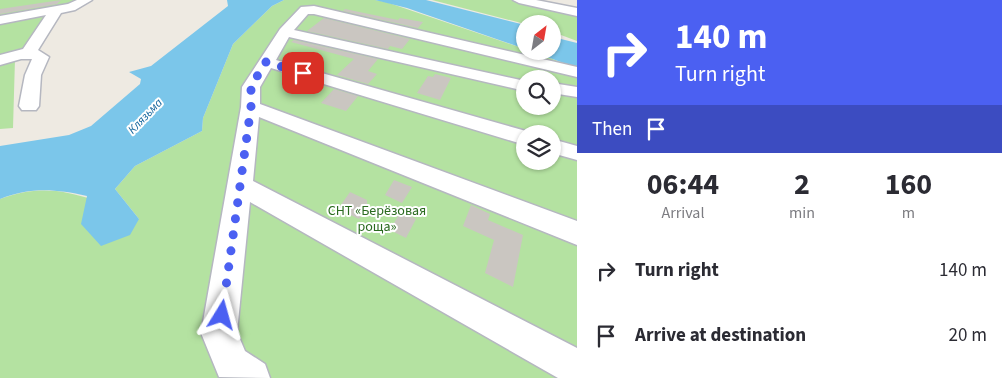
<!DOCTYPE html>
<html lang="en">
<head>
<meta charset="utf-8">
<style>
	body { margin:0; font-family:"Source Sans 3",sans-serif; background:#f2f2f3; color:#2b2b33; height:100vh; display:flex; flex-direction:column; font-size:19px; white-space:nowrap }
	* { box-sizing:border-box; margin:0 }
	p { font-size:16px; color:#7c7c81 }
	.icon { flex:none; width:28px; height:28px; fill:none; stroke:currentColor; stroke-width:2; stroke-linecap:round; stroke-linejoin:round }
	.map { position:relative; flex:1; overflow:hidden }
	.side { display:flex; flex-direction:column; background:#fff; width:425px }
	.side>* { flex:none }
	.top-card { background:#4b60f2; color:#fff; overflow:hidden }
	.needle { width:32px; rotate:31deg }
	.fabs { position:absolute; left:516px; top:15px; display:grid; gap:10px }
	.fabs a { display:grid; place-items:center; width:45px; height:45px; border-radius:50%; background:#fff; box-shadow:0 1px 4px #0004; font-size:25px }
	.pin { position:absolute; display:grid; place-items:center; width:42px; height:42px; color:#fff; margin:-21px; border-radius:10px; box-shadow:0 2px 8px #0006 }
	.me { position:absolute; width:55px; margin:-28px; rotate:8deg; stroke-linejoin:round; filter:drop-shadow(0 0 4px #0008) }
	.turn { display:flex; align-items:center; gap:18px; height:105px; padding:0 15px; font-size:22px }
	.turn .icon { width:65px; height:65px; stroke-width:2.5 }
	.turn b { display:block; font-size:35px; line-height:42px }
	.then { display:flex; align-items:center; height:48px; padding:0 15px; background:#0003; gap:10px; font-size:19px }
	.eta { display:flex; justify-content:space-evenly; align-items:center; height:85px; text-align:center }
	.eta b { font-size:30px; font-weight:700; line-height:35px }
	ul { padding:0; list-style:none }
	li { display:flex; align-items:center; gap:15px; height:65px; padding:0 15px }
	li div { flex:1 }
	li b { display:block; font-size:19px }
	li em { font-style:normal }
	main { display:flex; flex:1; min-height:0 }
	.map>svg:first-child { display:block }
</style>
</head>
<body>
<main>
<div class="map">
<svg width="577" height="378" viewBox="0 0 577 378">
	<rect width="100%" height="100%" fill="#eeeae2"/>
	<!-- green -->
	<g fill="#b4e2a1" fill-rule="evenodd">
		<path d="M 0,0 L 77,0 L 52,13 L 15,59 L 13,128 L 0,129 Z"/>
		<path d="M 284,0 L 375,0 L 386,2 L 525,49 L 525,51 L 531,51 L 577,68 L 577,378 L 0,378 L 0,199 C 53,179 91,198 139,219 L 115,189 L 135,166 L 202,131 L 203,118 L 233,44 L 272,6 ZM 525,79 L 552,79 L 552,106 L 525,106 ZM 525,134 L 552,134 L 552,161 L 525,161 Z"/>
		<path d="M 432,0 L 511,0 L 577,13 L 577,41 L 553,32 L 552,24 L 525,24 Z"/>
	</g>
	<!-- water -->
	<g fill="#7bc6ea">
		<path d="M 227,0 L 284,0 L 272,6 L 233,44 L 203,118 L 202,131 L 135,166 L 115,189 L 139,219 L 130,235 L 101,246 L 81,224 L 87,196 C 55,189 31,187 0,199 L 0,146 L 69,135 L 91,126 L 140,84 L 141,79 L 129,72 L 151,66 L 228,6 Z"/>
		<path d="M 375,0 L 426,0 L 525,25 L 525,49 L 407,8 Z"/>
		<path d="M 553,37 L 577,43 L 577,68 L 531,51 L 552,51 Z"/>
	</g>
	<!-- building -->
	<g fill="#cac6c1">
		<path d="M 61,0 L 57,4 L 0,14 L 0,9 Z"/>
		<path d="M 345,9 L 398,20 L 400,18 L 423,22 L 418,28 L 343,11 Z"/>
		<path d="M 324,18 L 410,39 L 402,49 L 390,46 L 388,49 L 307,31 Z"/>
		<path d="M 294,40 L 378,59 L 368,71 L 377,74 L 368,84 L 337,75 L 354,59 L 291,42 Z"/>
		<path d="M 435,74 L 451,78 L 440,100 L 417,93 L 428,76 L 433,77 Z"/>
		<path d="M 334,89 L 358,96 L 346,111 L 321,103 Z"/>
		<path d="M 394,180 L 412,187 L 402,203 L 385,195 Z"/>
		<path d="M 350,192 L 367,200 L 367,207 L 359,219 L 338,209 Z"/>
		<path d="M 471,205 L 490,214 L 488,220 L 523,235 L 513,287 L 485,273 L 494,240 L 463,226 Z"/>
		<path d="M 401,211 L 416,219 L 406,238 L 390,230 Z"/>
	</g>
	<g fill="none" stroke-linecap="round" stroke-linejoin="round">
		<defs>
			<g id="minor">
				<path d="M 77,0 L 92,0 L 75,10 L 61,13 L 38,50 L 49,57 L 41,75 L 39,106 L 36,110 L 22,110 L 19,106 L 25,75 L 32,59 L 21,59 L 0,65 L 0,55 L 23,49 L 46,15 L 0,24 L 0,16 L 68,4 Z"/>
				<path d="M 513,0 L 536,0 L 577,8 L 577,16 L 519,3 Z"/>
				<path d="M 314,6 L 577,67 L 577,77 L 314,14 L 308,14 L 294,30 L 525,81 L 525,91 L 289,37 L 276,60 L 533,133 L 525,134 L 525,145 L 271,68 L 260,87 L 260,104 L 577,221 L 577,245 L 259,117 L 253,181 L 577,348 L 577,378 L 558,378 L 250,202 L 237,332 L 245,351 L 265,364 L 270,378 L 219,377 L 201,333 L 241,107 L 242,87 L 280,29 L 301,7 Z"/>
				<path d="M 552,83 L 577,87 L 577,97 L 552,93 Z"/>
				<path d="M 552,139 L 577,146 L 577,160 L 552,153 Z"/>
			</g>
		</defs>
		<!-- minor casing -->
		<use href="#minor" stroke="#b5b7c0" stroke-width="3"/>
		<!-- minor -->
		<use href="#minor" fill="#fff" fill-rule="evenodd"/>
	</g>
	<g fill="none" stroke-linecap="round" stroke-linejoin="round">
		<!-- route -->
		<path stroke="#4b60f2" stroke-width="9" stroke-dasharray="0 16.2" d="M 222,315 L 251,107 L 251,86 L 266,62 L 303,73"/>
	</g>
	<g text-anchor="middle" stroke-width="4" stroke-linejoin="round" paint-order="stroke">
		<!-- far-water labels -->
		<g font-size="12" font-style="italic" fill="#14659c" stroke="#fff">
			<text transform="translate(145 116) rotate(-46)" y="4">Клязьма</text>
		</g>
		<!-- park labels -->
		<g font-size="14" fill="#2a6a1f" stroke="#fff">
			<text x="377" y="215">СНТ «Берёзовая<tspan x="377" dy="16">роща»</tspan></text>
		</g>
	</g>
</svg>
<div class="fabs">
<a><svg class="needle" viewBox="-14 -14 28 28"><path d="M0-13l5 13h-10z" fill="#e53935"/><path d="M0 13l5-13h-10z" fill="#7c7c81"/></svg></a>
<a><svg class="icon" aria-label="search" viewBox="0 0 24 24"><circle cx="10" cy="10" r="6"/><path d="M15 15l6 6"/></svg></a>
<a><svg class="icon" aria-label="layers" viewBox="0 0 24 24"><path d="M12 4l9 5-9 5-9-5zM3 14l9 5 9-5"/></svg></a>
</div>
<div class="pin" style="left:303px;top:73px;background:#d93025"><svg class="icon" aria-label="arrive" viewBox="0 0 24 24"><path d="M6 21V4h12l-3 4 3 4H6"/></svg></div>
<svg class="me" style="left:222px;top:315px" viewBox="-20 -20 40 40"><path d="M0-17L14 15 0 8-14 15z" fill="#4b60f2" stroke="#fff" stroke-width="4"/></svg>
</div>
<section class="side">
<div class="top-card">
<div class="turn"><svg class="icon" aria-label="right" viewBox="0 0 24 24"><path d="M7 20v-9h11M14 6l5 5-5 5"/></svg><div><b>140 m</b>Turn right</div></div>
<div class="then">Then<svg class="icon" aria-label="arrive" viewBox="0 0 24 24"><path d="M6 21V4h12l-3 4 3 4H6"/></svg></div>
</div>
<div class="eta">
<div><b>06:44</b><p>Arrival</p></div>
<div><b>2</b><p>min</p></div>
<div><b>160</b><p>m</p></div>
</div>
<ul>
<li><svg class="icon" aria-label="right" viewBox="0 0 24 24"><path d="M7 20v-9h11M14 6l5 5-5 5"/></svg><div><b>Turn right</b></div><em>140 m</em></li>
<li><svg class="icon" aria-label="arrive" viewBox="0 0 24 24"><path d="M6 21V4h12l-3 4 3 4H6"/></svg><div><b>Arrive at destination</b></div><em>20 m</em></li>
</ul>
</section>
</main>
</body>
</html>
